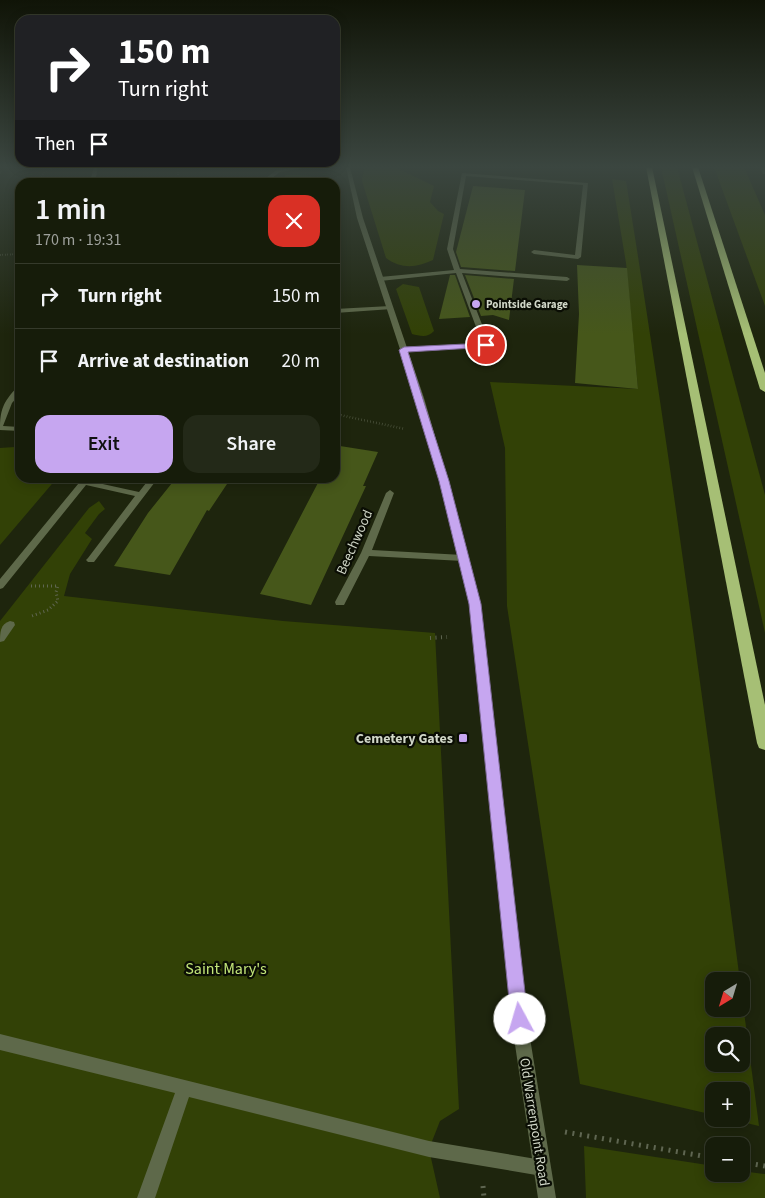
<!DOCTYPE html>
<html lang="en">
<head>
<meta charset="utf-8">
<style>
	body { margin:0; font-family:"Source Sans 3",sans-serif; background:#232918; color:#f1f3f6; height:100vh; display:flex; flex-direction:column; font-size:19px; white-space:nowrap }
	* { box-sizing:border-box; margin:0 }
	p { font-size:16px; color:#9ea19c }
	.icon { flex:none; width:28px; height:28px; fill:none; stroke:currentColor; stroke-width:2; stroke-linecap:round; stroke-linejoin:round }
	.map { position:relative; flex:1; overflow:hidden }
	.sheet { position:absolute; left:15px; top:178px; width:325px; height:305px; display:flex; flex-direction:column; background:#161c0a; border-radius:15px; box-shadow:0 2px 12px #0003,0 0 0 1px #353a2b }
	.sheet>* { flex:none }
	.top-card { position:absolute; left:15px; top:15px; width:325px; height:152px; border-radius:15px; box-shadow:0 2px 12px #0003,0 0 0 1px #353a2b; background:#202124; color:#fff; overflow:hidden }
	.needle { width:32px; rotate:218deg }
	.controls { position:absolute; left:705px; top:972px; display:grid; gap:10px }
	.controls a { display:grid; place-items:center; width:45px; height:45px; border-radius:10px; background:#161c0a; box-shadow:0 2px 12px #0003,0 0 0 1px #353a2b; font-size:25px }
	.pin { position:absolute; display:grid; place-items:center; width:42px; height:42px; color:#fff; margin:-21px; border:2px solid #fff; border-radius:50%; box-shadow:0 1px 5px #0007 }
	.me { position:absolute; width:55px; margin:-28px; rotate:354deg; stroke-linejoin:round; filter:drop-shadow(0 0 4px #0008) }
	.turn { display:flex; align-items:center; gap:18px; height:105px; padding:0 20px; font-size:22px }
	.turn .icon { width:65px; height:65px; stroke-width:2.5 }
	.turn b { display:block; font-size:35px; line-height:42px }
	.then { display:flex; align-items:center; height:48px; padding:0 20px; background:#0003; gap:10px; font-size:19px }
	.round { display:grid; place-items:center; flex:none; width:52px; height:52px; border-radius:15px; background:#232918 }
	.headline { display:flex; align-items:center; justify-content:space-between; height:85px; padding:0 20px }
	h1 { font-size:30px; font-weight:600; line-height:38px }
	.primary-button { display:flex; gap:10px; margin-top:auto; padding:10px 20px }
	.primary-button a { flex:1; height:58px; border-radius:15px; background:#c6a6f0; color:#111; font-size:20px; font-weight:600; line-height:58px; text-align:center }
	.primary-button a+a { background:#232918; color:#f1f3f6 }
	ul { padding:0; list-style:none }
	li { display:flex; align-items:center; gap:15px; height:65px; padding:0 20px; border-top:1px solid #353a2b }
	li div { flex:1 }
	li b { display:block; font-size:19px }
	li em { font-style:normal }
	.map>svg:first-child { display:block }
</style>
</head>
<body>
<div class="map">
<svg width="765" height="1198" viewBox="0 0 765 1198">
	<rect width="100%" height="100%" fill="#1e250d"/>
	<!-- green -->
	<g fill="#324106" fill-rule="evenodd">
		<path d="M 364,167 L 395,167 L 434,186 L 430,202 L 438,211 L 444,214 L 433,260 C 416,268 401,269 386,258 L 362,181 Z"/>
		<path d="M 661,167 L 677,167 L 765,495 L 765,633 Z"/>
		<path d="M 714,167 L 744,167 L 765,215 L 765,306 Z"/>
		<path d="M 286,175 C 300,174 316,176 329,182 L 284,182 L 283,180 Z"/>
		<path d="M 612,179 L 626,181 C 669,447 705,714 740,981 L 714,981 L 714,1009 L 741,1009 L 741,989 L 759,1126 L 729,1119 L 741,1119 L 741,1091 L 714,1091 L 714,1115 L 580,1084 L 507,606 L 505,448 L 490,382 L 638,389 L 626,263 ZM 714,1036 L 741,1036 L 741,1064 L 714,1064 Z"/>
		<path d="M 403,284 L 419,287 L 434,331 C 428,338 420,336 412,334 L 396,289 Z"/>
		<path d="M 15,447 L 20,448 L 20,478 L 57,478 L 0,545 L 0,448 Z"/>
		<path d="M 99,501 L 105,509 L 99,514 L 85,533 L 92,539 L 70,574 L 64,596 L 283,621 L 435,633 L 459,1109 L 440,1121 L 429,1149 L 440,1198 L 0,1198 L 0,621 L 89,508 Z"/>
		<path d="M 584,1146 L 714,1166 L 714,1174 L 741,1174 L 741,1171 L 765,1174 L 765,1198 L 586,1198 Z"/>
	</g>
	<!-- building -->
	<g fill="#46571a">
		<path d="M 473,186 L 525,190 L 515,271 L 461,267 L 456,252 Z"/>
		<path d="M 577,265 L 627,268 L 638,389 L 575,383 L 579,314 Z"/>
		<path d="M 450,275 L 455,275 L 470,317 L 439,319 Z"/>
		<path d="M 465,275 L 514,279 L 509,320 L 493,315 L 481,316 Z"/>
		<path d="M 340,446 L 378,452 L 363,486 L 366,486 L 311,605 L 260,594 L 320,479 L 335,478 L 335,456 Z"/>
		<path d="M 176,478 L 231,478 L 209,511 L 207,510 L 170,575 L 114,566 L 148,513 Z"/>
	</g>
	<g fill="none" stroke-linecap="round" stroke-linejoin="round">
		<!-- path-far4 -->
		<g stroke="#5f6651" stroke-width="2" stroke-dasharray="0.5 2" stroke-linecap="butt">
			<path d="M 178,167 L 178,182"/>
			<path d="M 0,169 L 2,172 L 0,173"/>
			<path d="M 36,182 L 45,172 L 56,167"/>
			<path d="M 0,255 L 20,254"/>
		</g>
		<!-- path-far3 -->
		<path stroke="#5f6651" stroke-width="2.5" stroke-dasharray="0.5 2.5" stroke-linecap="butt" d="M 335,414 L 405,429"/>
		<!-- path-far2 -->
		<path stroke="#5f6651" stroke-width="3" stroke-dasharray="1 3" stroke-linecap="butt" d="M 31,586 L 58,586 L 56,592 L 58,601 L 48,610 L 32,616"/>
		<!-- path-far1 -->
		<path stroke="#5f6651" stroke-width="4" stroke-dasharray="1 4.5" stroke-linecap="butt" d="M 430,638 L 447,637"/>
		<!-- path -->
		<g stroke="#5f6651" stroke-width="5" stroke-dasharray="2 5.5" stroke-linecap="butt">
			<path d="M 565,1132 L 714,1158"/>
			<path d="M 741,1162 L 765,1166"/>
			<path d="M 483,1186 L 484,1198"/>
		</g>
		<!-- service -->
		<g fill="#5e694a" fill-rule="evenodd">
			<path d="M 462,173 L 588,183 L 581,257 L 578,259 L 534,254 L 531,252 L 534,250 L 575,255 L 583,185 L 466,176 L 453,249 L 460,269 L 567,277 L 570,279 L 567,281 L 462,273 L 490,345 L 488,346 L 402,351 L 402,349 L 404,348 L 482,343 L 456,273 L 380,281 L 377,279 L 380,277 L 454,270 L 447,249 Z"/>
			<path d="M 10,621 L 14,622 L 15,625 L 4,641 L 0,642 C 0,633 0,624 10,621 Z"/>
			<path d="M 0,1034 L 429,1141 L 542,1160 L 548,1162 L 550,1168 L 548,1174 L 542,1176 L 429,1157 L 189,1097 L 155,1198 L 137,1198 L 175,1093 L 0,1050 Z"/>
		</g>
		<!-- minor -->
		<g fill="#5e694a" fill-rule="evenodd">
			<path d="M 94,167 L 98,167 L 95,182 L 90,182 Z"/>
			<path d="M 301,167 L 310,167 L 280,172 L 272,178 L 274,182 L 270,182 L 266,178 L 277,170 Z"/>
			<path d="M 760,167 L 764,167 L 765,174 L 763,174 Z"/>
			<path d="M 390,306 L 392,307 L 392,309 L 335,313 L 335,309 Z"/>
			<path d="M 17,387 L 20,387 L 20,394 L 12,403 L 3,426 L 20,427 L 20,431 L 0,430 C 0,409 3,403 17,387 Z"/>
			<path d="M 83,478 L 91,478 L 89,481 L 139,492 L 150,478 L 158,478 L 94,562 L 88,562 L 86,560 L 88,558 L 135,496 L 86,485 L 3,588 L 0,589 L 0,579 Z"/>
			<path d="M 390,490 L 394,493 L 372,550 L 463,555 L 468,558 L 463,561 L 369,556 L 344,605 L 336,605 L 335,602 L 361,553 L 386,493 Z"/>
		</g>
		<!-- tertiary -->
		<path fill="#5e694a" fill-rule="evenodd" d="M 346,167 L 350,167 L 363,218 L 424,398 L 448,481 L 480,604 L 530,1038 L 556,1198 L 538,1198 L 514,1038 L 470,604 L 440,481 L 416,398 L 357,218 Z"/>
		<!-- trunk -->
		<g fill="#a6bf75" fill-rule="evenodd">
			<path d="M 646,167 L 652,167 L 765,705 L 765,750 L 759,748 L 757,743 Z"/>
			<path d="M 692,167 L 698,167 L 765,373 L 765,392 L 760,389 Z"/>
		</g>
	</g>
	<!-- sky -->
	<linearGradient id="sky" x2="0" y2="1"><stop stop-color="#101407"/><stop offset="0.5" stop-color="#3b4640"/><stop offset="1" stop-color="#3b4640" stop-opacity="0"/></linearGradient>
	<rect width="765" height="334" fill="url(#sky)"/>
	<!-- route -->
	<path fill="#c6a6f0" stroke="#816c9c" d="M 486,343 L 489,343 L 489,347 L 408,352 L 449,481 L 481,604 L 528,1019 L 526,1025 L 520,1027 L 514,1025 L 511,1019 L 469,604 L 439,481 L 399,350 L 404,347 Z"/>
	<!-- markers -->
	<g fill="#c6a6f0" stroke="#0a0d04" stroke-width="2">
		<circle cx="476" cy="304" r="5"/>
		<rect x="458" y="733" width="10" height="10" rx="2.5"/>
	</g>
	<g text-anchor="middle" stroke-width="4.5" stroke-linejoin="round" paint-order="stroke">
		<!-- far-poi labels -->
		<g font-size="11" font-weight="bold" fill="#d1d7c8" stroke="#0a0d04" text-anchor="start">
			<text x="486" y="308">Pointside Garage</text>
		</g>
		<!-- street labels -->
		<g font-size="14" fill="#d1d7c8" stroke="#0a0d04">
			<text transform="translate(354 542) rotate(-66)" y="5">Beechwood</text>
			<text transform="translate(535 1122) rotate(81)" y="5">Old Warrenpoint Road</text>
		</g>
		<!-- poi labels -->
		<g font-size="14" font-weight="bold" fill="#d1d7c8" stroke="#0a0d04" text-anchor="end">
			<text x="453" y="743">Cemetery Gates</text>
		</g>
		<!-- near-park labels -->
		<g font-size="16" fill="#c3e679" stroke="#0a0d04">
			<text x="226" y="974">Saint Mary's</text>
		</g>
	</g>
</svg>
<div class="controls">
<a><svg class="needle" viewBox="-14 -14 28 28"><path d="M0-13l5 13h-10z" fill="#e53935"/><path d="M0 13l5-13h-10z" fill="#9ea19c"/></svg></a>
<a><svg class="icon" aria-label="search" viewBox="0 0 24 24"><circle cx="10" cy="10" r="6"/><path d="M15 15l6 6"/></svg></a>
<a>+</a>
<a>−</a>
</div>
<div class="pin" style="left:486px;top:345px;background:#d93025"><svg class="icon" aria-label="arrive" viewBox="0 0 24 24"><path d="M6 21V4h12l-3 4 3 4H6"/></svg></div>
<svg class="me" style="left:520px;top:1019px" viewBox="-20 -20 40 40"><circle r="19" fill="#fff"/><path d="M0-13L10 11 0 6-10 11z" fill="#c6a6f0"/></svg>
<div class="top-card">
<div class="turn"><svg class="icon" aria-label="right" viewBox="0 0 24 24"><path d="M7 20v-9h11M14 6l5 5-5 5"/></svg><div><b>150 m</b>Turn right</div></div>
<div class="then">Then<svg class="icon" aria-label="arrive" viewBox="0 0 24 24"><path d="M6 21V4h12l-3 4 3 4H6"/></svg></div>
</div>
<section class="sheet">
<div class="headline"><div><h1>1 min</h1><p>170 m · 19:31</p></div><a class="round" style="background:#d93025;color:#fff"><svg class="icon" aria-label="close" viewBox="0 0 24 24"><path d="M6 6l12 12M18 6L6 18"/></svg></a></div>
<ul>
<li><svg class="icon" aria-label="right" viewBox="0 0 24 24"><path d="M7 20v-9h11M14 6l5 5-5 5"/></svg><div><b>Turn right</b></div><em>150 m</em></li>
<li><svg class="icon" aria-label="arrive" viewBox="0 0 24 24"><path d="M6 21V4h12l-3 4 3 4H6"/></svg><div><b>Arrive at destination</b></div><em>20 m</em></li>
</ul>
<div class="primary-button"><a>Exit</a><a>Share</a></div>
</section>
</div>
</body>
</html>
